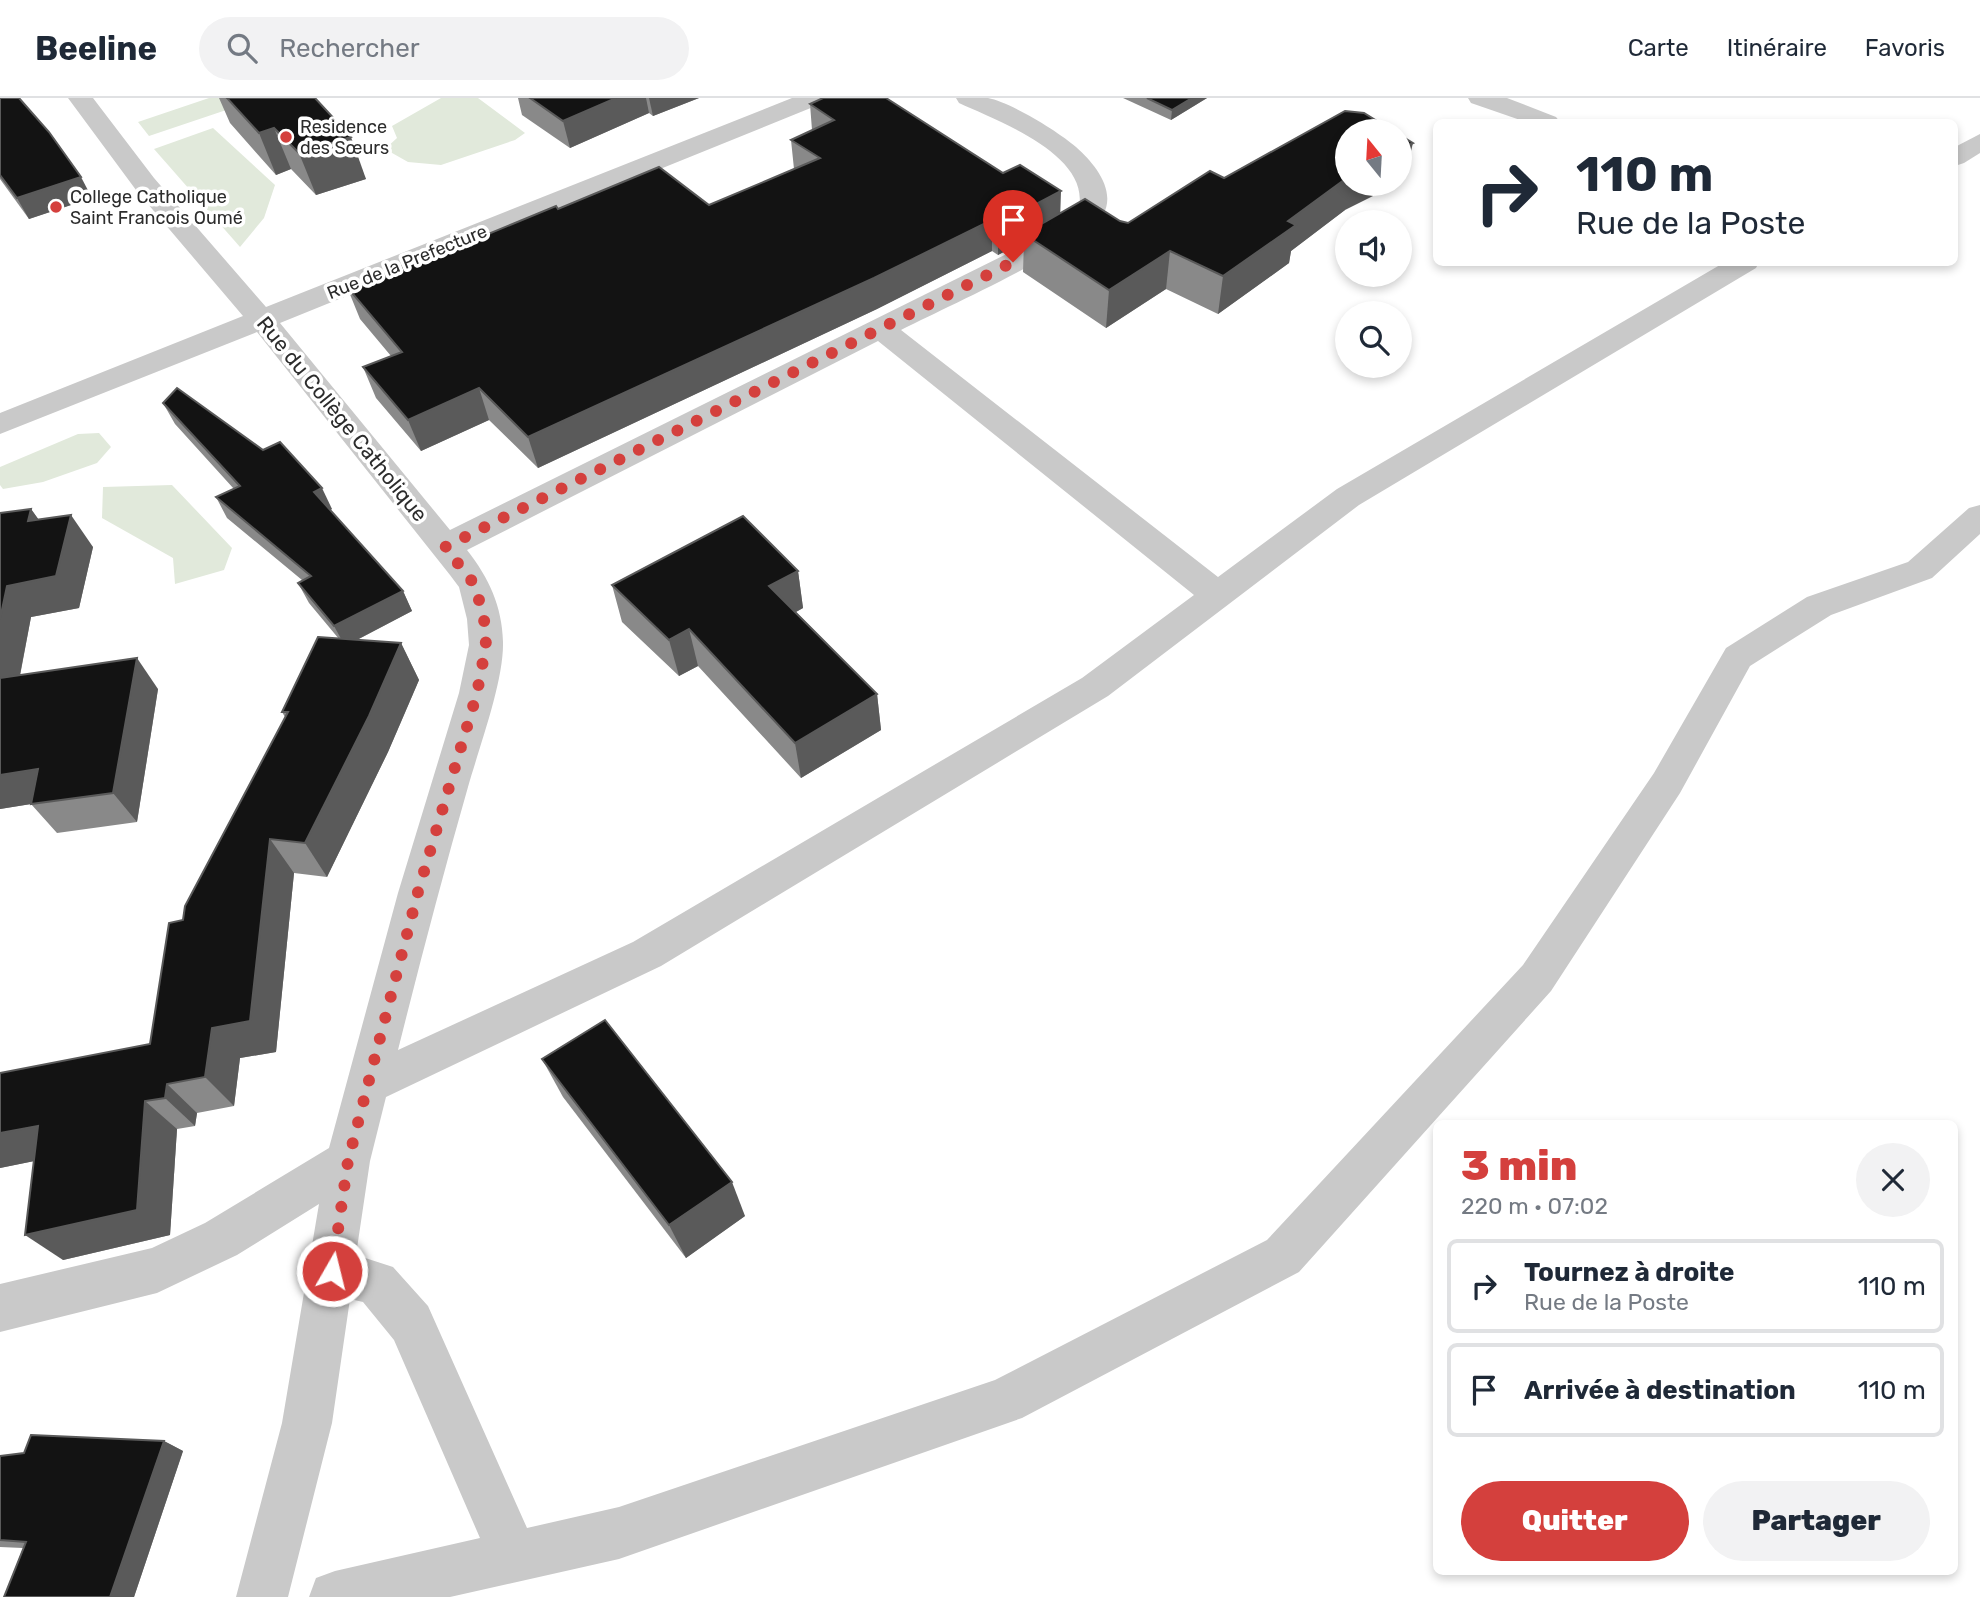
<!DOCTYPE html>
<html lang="fr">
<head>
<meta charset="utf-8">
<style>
	body { margin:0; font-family:Rubik,sans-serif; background:#f2f2f3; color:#1f2937; height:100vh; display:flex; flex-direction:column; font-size:26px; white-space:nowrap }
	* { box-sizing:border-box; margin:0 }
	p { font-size:23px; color:#747a83 }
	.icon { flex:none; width:38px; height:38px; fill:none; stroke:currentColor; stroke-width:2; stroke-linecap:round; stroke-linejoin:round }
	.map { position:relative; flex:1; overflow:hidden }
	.panel { position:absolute; left:1433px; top:1022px; width:525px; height:455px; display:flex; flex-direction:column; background:#fff; border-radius:10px; box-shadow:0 4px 10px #0003 }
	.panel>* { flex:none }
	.guide { position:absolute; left:1433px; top:21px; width:525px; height:147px; border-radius:10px; box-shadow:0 4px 10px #0003; background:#fff; color:#1f2937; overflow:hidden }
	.needle { width:46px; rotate:342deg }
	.fabs { position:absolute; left:1335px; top:21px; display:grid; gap:14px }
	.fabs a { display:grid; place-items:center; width:77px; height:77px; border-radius:50%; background:#fff; box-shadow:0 4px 10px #0003; font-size:35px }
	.pin { position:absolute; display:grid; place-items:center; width:60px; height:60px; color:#fff; margin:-72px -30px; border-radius:50% 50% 50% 0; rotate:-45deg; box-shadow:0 0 7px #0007 }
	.pin .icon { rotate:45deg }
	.me { position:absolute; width:77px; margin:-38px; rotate:8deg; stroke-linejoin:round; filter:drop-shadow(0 0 5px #0008) }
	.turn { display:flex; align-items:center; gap:24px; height:147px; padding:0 28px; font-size:32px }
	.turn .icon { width:91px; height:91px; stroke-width:2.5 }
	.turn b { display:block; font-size:49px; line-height:60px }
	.round { display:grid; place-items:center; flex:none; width:74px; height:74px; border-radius:37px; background:#f2f2f3 }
	.overview { display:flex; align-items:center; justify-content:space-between; height:119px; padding:0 28px }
	h1 { font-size:42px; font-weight:800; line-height:52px; color:#d4403d }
	.button { display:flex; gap:14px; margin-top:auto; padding:14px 28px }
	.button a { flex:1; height:80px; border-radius:42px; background:#d4403d; color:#fff; font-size:28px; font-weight:800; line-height:80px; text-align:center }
	.button a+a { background:#f2f2f3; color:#1f2937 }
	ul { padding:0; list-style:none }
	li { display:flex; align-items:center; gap:21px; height:94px; margin:0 14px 10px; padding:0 14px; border:4px solid #e0e1e3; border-radius:10px }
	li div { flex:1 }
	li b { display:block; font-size:26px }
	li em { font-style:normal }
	header { display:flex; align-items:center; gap:42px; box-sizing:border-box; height:98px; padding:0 35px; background:#fff; border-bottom:2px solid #e0e1e3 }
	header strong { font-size:33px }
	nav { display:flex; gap:38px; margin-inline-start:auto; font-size:24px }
	.search { width:490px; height:63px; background:#f2f2f3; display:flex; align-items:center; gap:18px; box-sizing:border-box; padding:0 24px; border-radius:38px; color:#747a83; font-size:26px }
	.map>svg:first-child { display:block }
</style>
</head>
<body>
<header>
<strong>Beeline</strong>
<div class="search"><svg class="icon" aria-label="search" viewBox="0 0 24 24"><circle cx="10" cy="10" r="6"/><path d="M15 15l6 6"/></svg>Rechercher</div>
<nav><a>Carte</a><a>Itinéraire</a><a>Favoris</a></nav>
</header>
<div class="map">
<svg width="1980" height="1499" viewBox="0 0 1980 1499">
	<rect width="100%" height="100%" fill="#fff"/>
	<!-- green -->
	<g fill="#e1e9db">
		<path d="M 209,0 L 262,0 L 149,38 L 138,24 Z"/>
		<path d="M 441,0 L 478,0 L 525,35 L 515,42 L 441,67 L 408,64 L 385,51 L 397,40 L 392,28 Z"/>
		<path d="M 213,30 L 275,87 L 264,120 L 240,149 L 154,51 Z"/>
		<path d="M 99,335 L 111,349 L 97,365 L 43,384 L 3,391 L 0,387 L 0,369 L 78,336 Z"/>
		<path d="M 172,387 L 232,450 L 224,472 L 175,486 L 173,460 L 102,420 L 103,389 Z"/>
	</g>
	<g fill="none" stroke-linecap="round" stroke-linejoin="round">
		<!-- street -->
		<g fill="#c9c9c9" fill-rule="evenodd">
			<path d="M 68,0 L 93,0 L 154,80 L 266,209 L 792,0 L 826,0 L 823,5 L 280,225 L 450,432 L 1053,133 L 1078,113 C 1094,58 998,23 959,5 L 956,0 C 966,0 978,0 988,0 C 1010,4 1059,34 1076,49 C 1094,65 1117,92 1103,117 C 1089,145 936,214 901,232 L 1218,479 L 1337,391 L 1725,164 L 1759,164 L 1756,170 L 1359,407 L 1108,598 L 661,868 L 386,999 L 370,1063 L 356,1157 L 393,1169 L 428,1208 L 527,1430 L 619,1409 L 995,1282 L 1267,1142 L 1523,867 L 1654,675 L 1726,550 L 1807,499 L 1908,464 L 1969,410 L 1980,407 L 1980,436 L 1932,480 L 1831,517 L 1750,568 L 1680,695 L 1551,893 L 1299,1174 L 1022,1320 L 619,1461 L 450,1499 L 309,1499 L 316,1480 L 335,1473 L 480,1440 L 394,1242 L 363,1204 L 350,1201 L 332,1325 L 288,1499 L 236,1499 L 282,1325 L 319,1106 L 237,1157 L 157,1195 L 0,1234 L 0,1186 L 152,1150 L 205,1125 L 329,1050 L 398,795 L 459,595 L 469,547 L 467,521 L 459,489 L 450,477 L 257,234 L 0,336 L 0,315 L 243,218 L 136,92 ZM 878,243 L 1194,497 L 1082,580 L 633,844 L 398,952 C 420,864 443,776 468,689 C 479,650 504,583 503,544 C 502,508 489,480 467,452 Z"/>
			<path d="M 1468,0 L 1507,0 L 1556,19 L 1560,24 L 1526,24 L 1471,5 Z"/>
			<path d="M 1980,36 L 1980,55 L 1964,65 L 1955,68 L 1955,49 Z"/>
		</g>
	</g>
	<!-- wall -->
	<g fill="#898989">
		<path d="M 0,0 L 92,100 L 29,121 L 0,81 Z"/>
		<path d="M 219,0 L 315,0 L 366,81 L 316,97 L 291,71 L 276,77 L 230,25 Z"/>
		<path d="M 518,0 L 699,0 L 653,18 L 649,15 L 570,50 L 522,17 Z"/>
		<path d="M 1123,0 L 1207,0 L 1171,22 Z"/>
		<path d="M 810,6 L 1060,115 L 1128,125 L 1224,80 L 1345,112 L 1291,153 L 1289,165 L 1218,216 L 1166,191 L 1106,230 L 1023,174 L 1024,143 L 998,157 L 992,153 L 877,211 L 538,370 L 489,322 L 421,353 L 376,300 L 363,269 L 391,258 L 360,221 L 347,189 L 558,111 L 709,107 L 794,71 L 791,42 L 812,32 Z"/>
		<path d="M 163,305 L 332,411 L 330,412 L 403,493 L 412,513 L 357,542 L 401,545 L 419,582 L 388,654 L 327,779 L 294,775 L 276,954 L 240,960 L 234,1008 L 197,1015 L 195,1028 L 177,1031 L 170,1137 L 63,1162 L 34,1063 L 0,1070 L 0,975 L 150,946 L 183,822 L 285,619 L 282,614 L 339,541 L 309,505 L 298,485 L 302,482 L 227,420 L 216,399 L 234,391 L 175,326 Z"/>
		<path d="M 31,411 L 38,421 L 93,449 L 79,510 L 31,519 L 20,578 L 158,591 L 137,724 L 57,735 L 31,706 L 0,711 L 0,415 Z"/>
		<path d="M 798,473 L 803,510 L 796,514 L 877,596 L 881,632 L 801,680 L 698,568 L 679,578 L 622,524 L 612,487 Z"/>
		<path d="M 542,961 L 745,1118 L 686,1160 L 563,999 Z"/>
		<path d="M 164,1343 L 183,1353 L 134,1499 L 4,1499 L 23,1450 L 0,1449 L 0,1358 Z"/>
	</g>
	<!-- shaded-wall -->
	<g fill="#5a5a5a">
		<path d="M 616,0 L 646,0 L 649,15 L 570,50 L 563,23 Z"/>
		<path d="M 649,0 L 699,0 L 653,18 Z"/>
		<path d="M 1192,0 L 1207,0 L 1171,22 L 1172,12 Z"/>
		<path d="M 274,30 L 291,71 L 276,77 L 259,35 Z"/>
		<path d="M 351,39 L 366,81 L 316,97 L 299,55 Z"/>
		<path d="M 1413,45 L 1404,82 L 1400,84 L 1400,51 Z"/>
		<path d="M 81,79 L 92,100 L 29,121 L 17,100 Z"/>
		<path d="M 1348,79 L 1348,86 L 1397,86 L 1345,112 L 1291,153 L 1289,165 L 1218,216 L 1223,178 L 1288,123 Z"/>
		<path d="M 1061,93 L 1060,124 L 1024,136 L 1024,143 L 998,157 L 998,126 Z"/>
		<path d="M 992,122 L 992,153 L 877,211 L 538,370 L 528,339 Z"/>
		<path d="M 1170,153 L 1166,191 L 1106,230 L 1109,192 Z"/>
		<path d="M 479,290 L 489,322 L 421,353 L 408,322 Z"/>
		<path d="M 322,390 L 332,411 L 324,415 L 314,394 Z"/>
		<path d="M 31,411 L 54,443 L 28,423 Z"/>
		<path d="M 71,417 L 93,449 L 79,510 L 31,519 L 13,613 L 0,598 L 0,521 L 7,488 Z"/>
		<path d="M 798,473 L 803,510 L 776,525 L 769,488 Z"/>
		<path d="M 403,493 L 412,513 L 345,548 L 334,528 Z"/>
		<path d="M 689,531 L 698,568 L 679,578 L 669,542 Z"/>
		<path d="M 401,545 L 419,582 L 388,654 L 327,779 L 305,745 Z"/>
		<path d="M 137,560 L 158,591 L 137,724 L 113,695 Z"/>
		<path d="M 877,596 L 881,632 L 801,680 L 795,645 Z"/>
		<path d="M 38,671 L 31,706 L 0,711 L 0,677 Z"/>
		<path d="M 270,741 L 294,775 L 276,954 L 240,960 L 234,1008 L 205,979 L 212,930 Z"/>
		<path d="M 167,986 L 197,1015 L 195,1028 L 165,1000 Z"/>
		<path d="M 145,1003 L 177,1031 L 170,1137 L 63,1162 L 25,1137 Z"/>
		<path d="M 38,1028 L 74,1055 L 0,1070 L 0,1035 Z"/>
		<path d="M 732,1084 L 745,1118 L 686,1160 L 669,1127 Z"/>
		<path d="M 164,1343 L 183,1353 L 134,1499 L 110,1499 Z"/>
	</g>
	<!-- building -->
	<g fill="#131313" stroke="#5a5a5a" stroke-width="2">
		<path d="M 0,0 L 19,0 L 49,34 L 81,79 L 17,100 L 0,77 Z"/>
		<path d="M 227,0 L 315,0 L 351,39 L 299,55 L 274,30 L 259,35 Z"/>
		<path d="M 530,0 L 616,0 L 563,23 Z"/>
		<path d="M 823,0 L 886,0 L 1003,75 L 1020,67 L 1061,93 L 998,126 L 992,122 L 874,180 L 528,339 L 479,290 L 408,322 L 363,269 L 402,254 L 347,189 L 450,149 L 452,151 L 556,108 L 558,111 L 659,69 L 709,107 L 820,60 L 791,42 L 834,22 L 810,6 Z"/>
		<path d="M 1147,0 L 1192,0 L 1172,12 Z"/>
		<path d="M 1345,13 L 1364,15 L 1393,33 L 1348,33 L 1348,79 L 1288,123 L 1296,127 L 1223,178 L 1170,153 L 1109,192 L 1024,136 L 1085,101 L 1120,123 L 1128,125 L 1210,73 L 1224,80 Z"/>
		<path d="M 1400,37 L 1413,45 L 1400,51 Z"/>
		<path d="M 177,290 L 263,352 L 280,344 L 322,390 L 314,394 L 403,493 L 334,528 L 298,485 L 311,478 L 216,399 L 240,388 L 163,305 Z"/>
		<path d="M 31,411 L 28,423 L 71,417 L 56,478 L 7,488 L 0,521 L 0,415 Z"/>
		<path d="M 743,418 L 798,473 L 769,488 L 877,596 L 795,645 L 689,531 L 669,542 L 612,487 Z"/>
		<path d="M 318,539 L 401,545 L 369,618 L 305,745 L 270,741 L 250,923 L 212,930 L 205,979 L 167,986 L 165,1000 L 145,1003 L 137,1112 L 25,1137 L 38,1028 L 0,1035 L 0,975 L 150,946 L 169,825 L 183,822 L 185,808 L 288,614 L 282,614 Z"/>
		<path d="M 137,560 L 113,695 L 31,706 L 38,671 L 0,677 L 0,580 Z"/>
		<path d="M 605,922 L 732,1084 L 669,1127 L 542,961 Z"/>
		<path d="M 31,1337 L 164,1343 L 110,1499 L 4,1499 L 26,1444 L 0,1442 L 0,1358 L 24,1355 Z"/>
	</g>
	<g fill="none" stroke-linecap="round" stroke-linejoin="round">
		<!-- route -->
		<path stroke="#d4403d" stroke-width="12" stroke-dasharray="0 21.6" d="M 332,1173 L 348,1063 L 418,794 L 477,595 L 486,547 L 484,521 L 475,487 L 445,449 L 1013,164"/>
	</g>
	<!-- markers -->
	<g fill="#d4403d" stroke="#fff" stroke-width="2.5">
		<circle cx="286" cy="39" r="7"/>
		<circle cx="56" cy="109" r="7"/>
	</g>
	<g text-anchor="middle" stroke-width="7" stroke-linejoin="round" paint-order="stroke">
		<!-- far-poi labels -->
		<g font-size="18" fill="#2c2c2c" stroke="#fff" text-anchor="start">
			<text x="300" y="35">Residence<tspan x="300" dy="21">des Sœurs</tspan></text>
			<text x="70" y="105">College Catholique<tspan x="70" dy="21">Saint Francois Oumé</tspan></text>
		</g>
		<!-- far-street labels -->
		<g font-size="18" fill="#2c2c2c" stroke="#fff">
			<text transform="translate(407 164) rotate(-22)" y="6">Rue de la Prefecture</text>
		</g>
		<!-- street labels -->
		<g font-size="21" fill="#2c2c2c" stroke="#fff">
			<text transform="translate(342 321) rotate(51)" y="7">Rue du Collège Catholique</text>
		</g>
	</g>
</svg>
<div class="fabs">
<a><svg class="needle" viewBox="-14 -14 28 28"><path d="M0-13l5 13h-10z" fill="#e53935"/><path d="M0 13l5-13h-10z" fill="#747a83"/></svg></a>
<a><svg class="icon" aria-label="sound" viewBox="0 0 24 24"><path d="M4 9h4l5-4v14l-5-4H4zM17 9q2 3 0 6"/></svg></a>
<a><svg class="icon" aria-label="search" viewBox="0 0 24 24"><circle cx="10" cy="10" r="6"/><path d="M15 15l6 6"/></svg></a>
</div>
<div class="pin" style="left:1013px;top:164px;background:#d93025"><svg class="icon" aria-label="arrive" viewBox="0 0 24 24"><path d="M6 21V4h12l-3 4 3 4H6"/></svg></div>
<svg class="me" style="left:332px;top:1173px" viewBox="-20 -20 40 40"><circle r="17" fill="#d4403d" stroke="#fff" stroke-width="3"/><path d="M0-11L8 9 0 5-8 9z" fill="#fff"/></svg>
<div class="guide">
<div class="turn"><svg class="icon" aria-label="right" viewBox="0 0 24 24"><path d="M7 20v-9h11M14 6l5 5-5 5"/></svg><div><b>110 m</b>Rue de la Poste</div></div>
</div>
<section class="panel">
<div class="overview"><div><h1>3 min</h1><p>220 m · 07:02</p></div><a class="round"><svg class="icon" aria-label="close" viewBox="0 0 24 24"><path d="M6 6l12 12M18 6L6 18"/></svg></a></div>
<ul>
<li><svg class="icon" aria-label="right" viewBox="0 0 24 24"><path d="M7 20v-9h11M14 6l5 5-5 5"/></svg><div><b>Tournez à droite</b><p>Rue de la Poste</p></div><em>110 m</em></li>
<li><svg class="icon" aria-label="arrive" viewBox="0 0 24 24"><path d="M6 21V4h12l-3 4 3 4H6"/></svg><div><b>Arrivée à destination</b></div><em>110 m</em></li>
</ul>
<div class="button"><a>Quitter</a><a>Partager</a></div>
</section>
</div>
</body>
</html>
